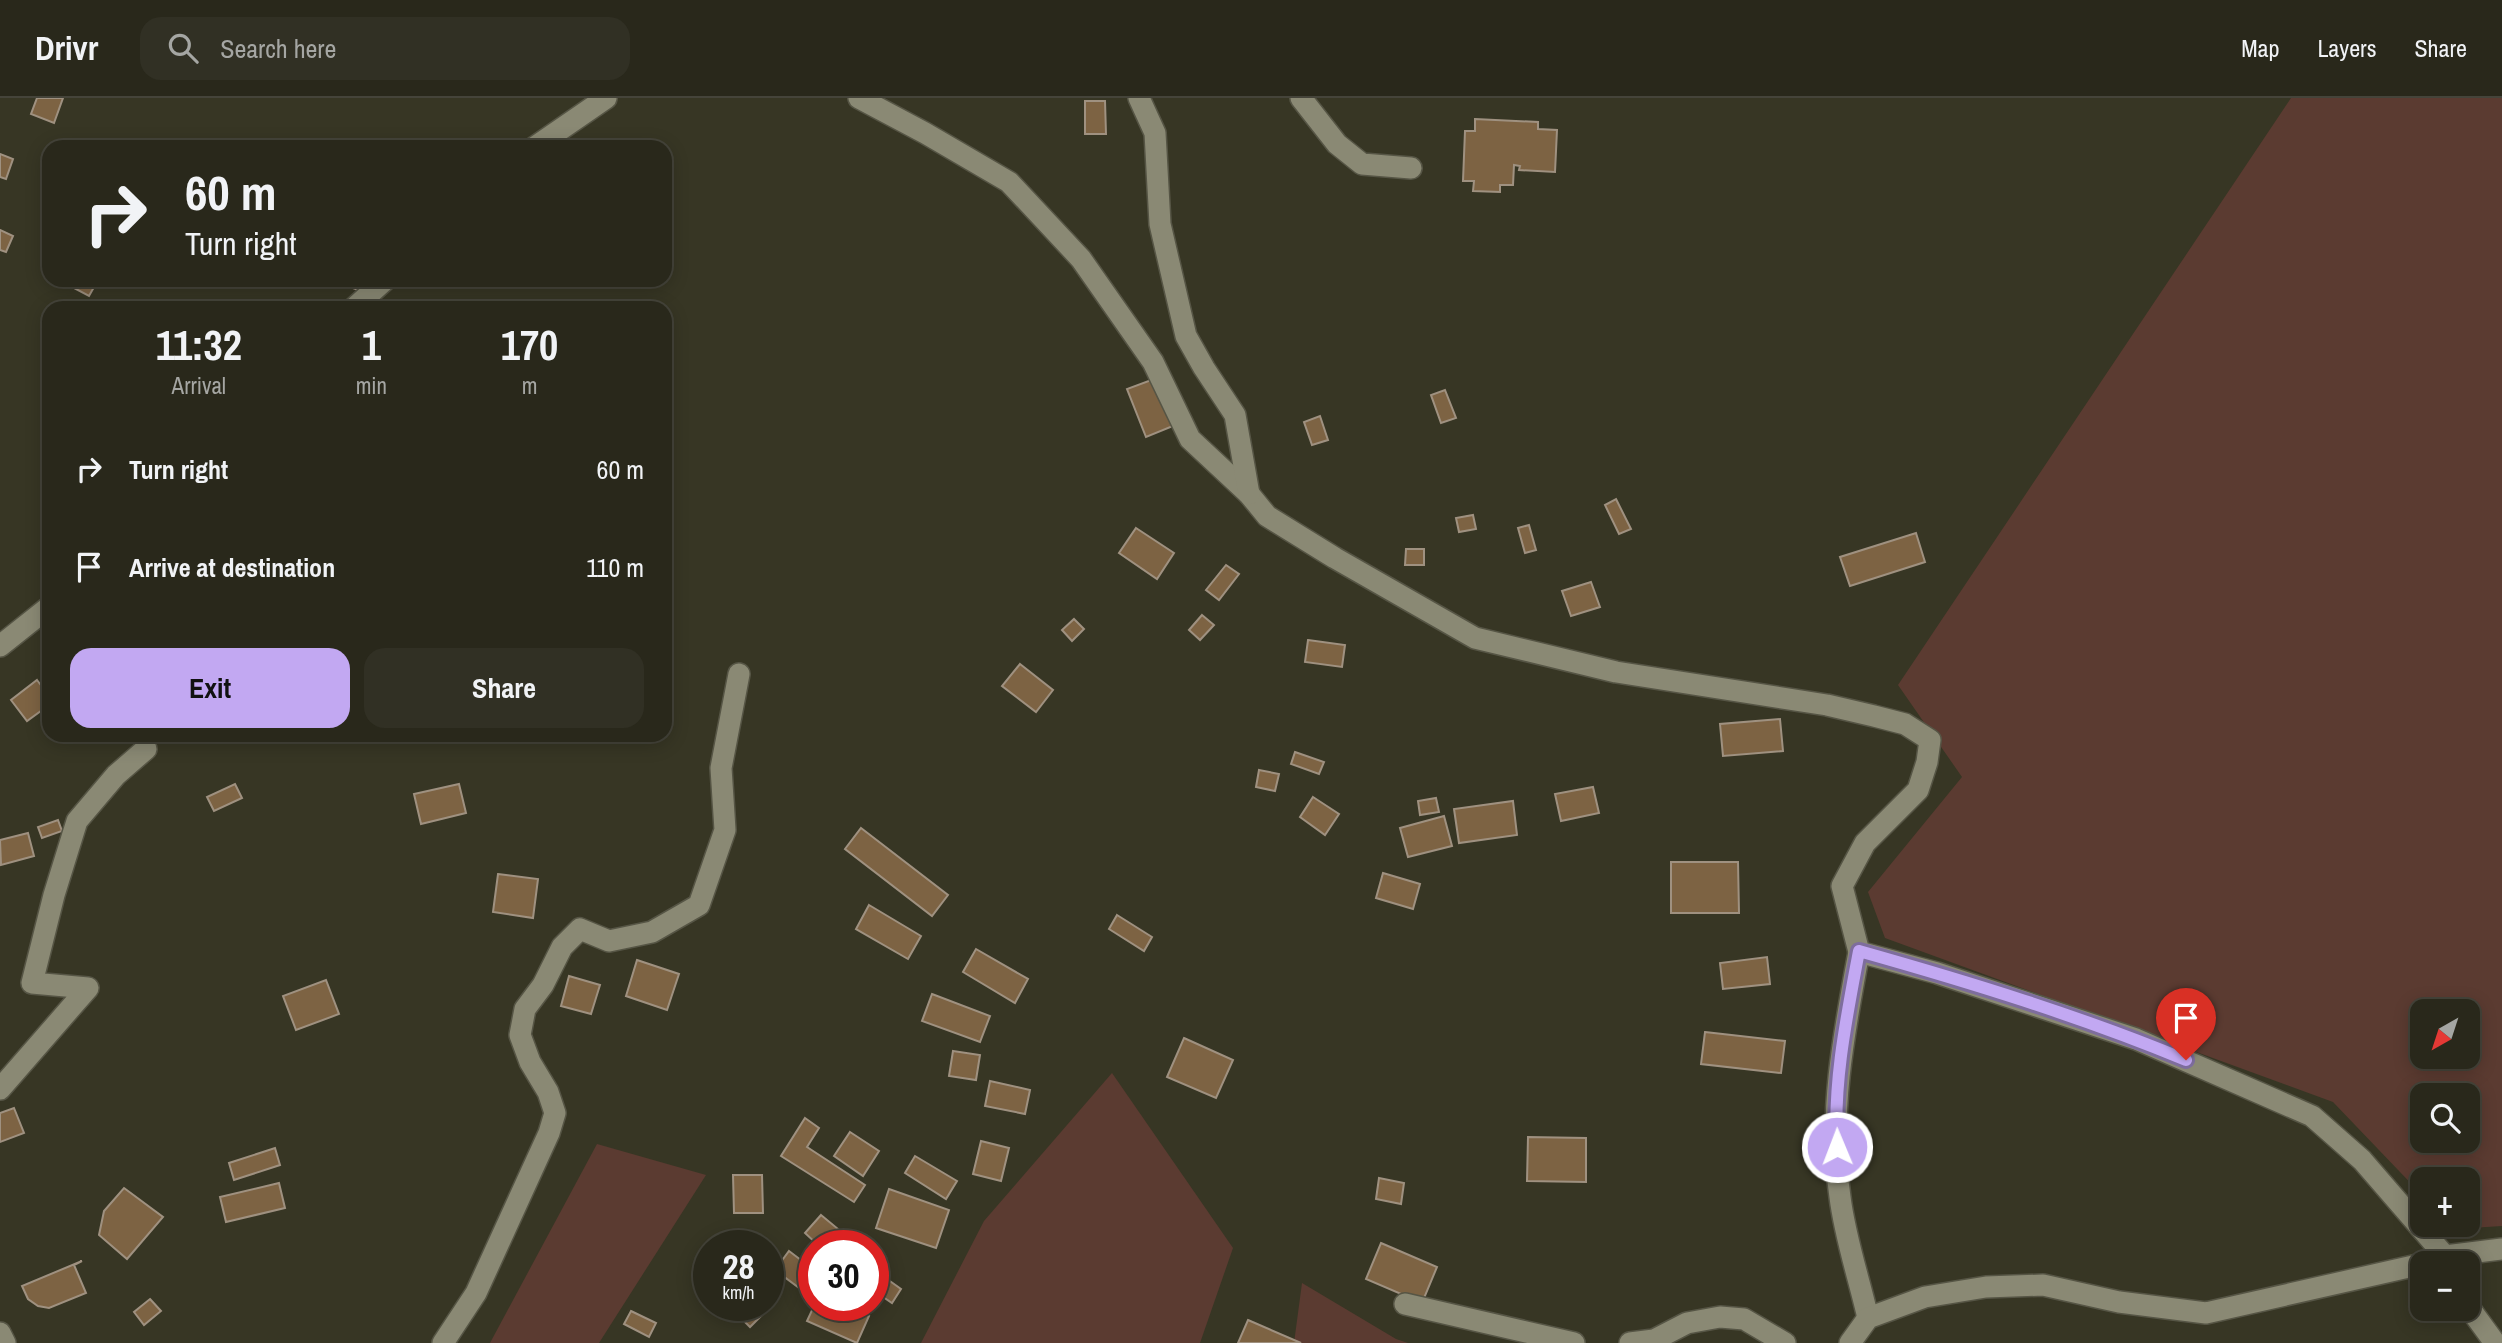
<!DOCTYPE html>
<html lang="en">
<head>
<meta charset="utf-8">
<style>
	body { margin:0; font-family:"Archivo Narrow",sans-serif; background:#313024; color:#f1f3f6; height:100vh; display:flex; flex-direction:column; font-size:26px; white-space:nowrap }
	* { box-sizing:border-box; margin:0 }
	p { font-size:23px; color:#a5a6a3 }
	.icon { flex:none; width:38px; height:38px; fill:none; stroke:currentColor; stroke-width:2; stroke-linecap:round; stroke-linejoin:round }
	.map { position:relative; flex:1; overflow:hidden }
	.details { position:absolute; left:42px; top:203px; width:630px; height:441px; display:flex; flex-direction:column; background:#29281b; border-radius:21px; box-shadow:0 4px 18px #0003,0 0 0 2px #45443a }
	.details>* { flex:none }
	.top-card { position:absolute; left:42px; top:42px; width:630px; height:147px; border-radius:21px; box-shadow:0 4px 18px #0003,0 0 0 2px #45443a; background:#29281b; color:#f1f3f6; overflow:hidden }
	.needle { width:46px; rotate:219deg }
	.fabs { position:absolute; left:2410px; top:901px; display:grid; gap:14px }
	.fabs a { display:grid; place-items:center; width:70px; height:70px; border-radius:14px; background:#29281b; box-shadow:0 4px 18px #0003,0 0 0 2px #45443a; font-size:35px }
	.speed { position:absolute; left:693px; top:1132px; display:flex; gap:14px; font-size:35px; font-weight:700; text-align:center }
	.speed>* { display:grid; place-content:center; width:91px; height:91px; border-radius:50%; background:#29281b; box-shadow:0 4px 18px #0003,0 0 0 2px #45443a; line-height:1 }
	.speed small { font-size:18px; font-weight:400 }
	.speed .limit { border:10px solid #d22; background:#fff; color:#111 }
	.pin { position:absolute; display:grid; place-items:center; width:60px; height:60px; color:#fff; margin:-72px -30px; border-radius:50% 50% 50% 0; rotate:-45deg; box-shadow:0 0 7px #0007 }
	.pin .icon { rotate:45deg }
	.me { position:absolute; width:77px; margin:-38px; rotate:359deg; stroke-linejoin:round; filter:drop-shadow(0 0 5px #0008) }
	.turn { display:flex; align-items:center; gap:24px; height:147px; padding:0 28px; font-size:32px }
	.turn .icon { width:91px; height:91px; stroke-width:2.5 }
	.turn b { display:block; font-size:49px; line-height:60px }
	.eta { display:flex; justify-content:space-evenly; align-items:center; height:119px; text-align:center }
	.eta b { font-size:42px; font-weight:700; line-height:49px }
	.primary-button { display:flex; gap:14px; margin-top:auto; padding:14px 28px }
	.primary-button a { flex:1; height:80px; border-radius:21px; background:#c2a8f2; color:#111; font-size:28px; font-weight:700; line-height:80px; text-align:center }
	.primary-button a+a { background:#313024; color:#f1f3f6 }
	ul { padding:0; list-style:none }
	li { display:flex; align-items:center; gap:21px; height:98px; padding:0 28px }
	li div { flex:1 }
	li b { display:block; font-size:26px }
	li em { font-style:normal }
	header { display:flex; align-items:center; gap:42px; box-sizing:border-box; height:98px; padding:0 35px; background:#29281b; border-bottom:2px solid #45443a }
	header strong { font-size:33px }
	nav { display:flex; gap:38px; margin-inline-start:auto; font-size:24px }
	.search { width:490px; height:63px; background:#313024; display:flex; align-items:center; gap:18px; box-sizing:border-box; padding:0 24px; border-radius:21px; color:#a5a6a3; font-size:26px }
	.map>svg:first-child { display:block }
</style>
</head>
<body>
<header>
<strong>Drivr</strong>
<div class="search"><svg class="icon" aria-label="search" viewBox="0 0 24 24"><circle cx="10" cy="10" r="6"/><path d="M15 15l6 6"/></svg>Search here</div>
<nav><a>Map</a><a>Layers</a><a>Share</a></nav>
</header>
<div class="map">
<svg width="2502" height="1245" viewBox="0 0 2502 1245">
	<rect width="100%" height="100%" fill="#373624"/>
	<!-- green -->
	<g fill="#5b3b31" fill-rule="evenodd">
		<path d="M 2291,0 L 2502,0 L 2502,1128 L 2455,1131 L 2451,1127 L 2468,1127 L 2468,1082 L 2422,1082 L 2422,1097 L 2333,1004 L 1885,840 L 1868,794 L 1962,679 L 1898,587 ZM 2422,914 L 2468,914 L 2468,959 L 2422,959 ZM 2422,998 L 2468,998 L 2468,1043 L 2422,1043 Z"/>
		<path d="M 1112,975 L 1233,1150 L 1200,1245 L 921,1245 L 984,1123 Z"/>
		<path d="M 597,1046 L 706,1077 L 599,1245 L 490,1245 Z"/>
		<path d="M 1302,1185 L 1396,1241 L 1408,1245 L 1294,1245 Z"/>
	</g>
	<!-- building -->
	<g fill="#7d6343" stroke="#9f9180" stroke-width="2">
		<path d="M 37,0 L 63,0 L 54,25 L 31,16 Z"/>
		<path d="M 1085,3 L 1105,3 L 1106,36 L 1085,36 Z"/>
		<path d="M 1475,21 L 1538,24 L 1538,31 L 1557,32 L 1555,74 L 1519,72 L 1520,68 L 1514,67 L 1513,87 L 1500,87 L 1500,94 L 1473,93 L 1474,83 L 1463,83 L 1465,33 L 1475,33 Z"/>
		<path d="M 0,56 L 13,61 L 6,81 L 0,79 Z"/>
		<path d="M 0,132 L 13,138 L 6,154 L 0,152 Z"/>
		<path d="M 59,182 L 98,182 L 89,198 Z"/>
		<path d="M 336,182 L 365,182 L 361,193 L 336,184 Z"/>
		<path d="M 1154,281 L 1173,328 L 1146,339 L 1127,291 Z"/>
		<path d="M 1445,292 L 1456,320 L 1441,325 L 1431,297 Z"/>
		<path d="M 1320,318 L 1328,342 L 1312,347 L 1304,324 Z"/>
		<path d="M 1616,401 L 1631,431 L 1619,436 L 1605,407 Z"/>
		<path d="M 1473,417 L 1476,431 L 1459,434 L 1456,420 Z"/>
		<path d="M 1529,427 L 1536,452 L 1525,455 L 1518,430 Z"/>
		<path d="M 1136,430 L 1174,455 L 1157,481 L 1119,455 Z"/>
		<path d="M 1916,435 L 1925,464 L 1850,488 L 1840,459 Z"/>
		<path d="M 1406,451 L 1424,451 L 1424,467 L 1405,467 Z"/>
		<path d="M 1226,467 L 1239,476 L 1219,502 L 1206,492 Z"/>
		<path d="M 1591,484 L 1600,509 L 1571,518 L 1562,493 Z"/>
		<path d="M 1202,517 L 1214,527 L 1200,542 L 1189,532 Z"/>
		<path d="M 1074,521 L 1084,531 L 1072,543 L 1062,532 Z"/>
		<path d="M 1308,542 L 1345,547 L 1342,569 L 1305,564 Z"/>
		<path d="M 1020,566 L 1053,592 L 1036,614 L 1002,588 Z"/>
		<path d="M 37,582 L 49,598 L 49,607 L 27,623 L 11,602 Z"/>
		<path d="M 1780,621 L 1783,653 L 1723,658 L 1720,626 Z"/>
		<path d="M 536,637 L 551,637 L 541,644 Z"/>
		<rect x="578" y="637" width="43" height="3"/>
		<path d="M 1295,654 L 1324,664 L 1319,676 L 1291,666 Z"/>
		<path d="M 1259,672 L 1279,676 L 1275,693 L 1256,689 Z"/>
		<path d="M 235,686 L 242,700 L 214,713 L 207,699 Z"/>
		<path d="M 459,686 L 466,715 L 421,726 L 414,696 Z"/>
		<path d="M 1593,689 L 1599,715 L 1561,723 L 1555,696 Z"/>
		<path d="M 1313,699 L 1339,716 L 1325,737 L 1300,719 Z"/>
		<path d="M 1436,700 L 1439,714 L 1420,717 L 1418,703 Z"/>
		<path d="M 1513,703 L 1517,737 L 1459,745 L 1454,711 Z"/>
		<path d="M 1444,718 L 1452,748 L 1408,759 L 1400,730 Z"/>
		<path d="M 58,722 L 62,733 L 42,740 L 38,729 Z"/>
		<path d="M 861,730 L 948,797 L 932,818 L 845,751 Z"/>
		<path d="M 28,735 L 34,758 L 1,767 L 0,742 Z"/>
		<path d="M 1671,764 L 1738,764 L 1739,815 L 1671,815 Z"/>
		<path d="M 1383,775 L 1420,786 L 1413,811 L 1376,800 Z"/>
		<path d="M 498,776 L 538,781 L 533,820 L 493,814 Z"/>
		<path d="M 869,807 L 921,838 L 908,861 L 856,831 Z"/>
		<path d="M 1117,817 L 1152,839 L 1144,853 L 1109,831 Z"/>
		<path d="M 976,851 L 1028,881 L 1015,905 L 963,874 Z"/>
		<path d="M 1767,859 L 1770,886 L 1723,891 L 1720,865 Z"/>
		<path d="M 637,862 L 679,876 L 667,912 L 626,898 Z"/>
		<path d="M 569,878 L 600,887 L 591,916 L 561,908 Z"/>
		<path d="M 326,882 L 339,916 L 296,932 L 283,898 Z"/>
		<path d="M 932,896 L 990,918 L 980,944 L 922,923 Z"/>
		<path d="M 1705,934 L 1785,943 L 1781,975 L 1701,966 Z"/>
		<path d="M 1184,940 L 1233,962 L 1216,1000 L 1167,979 Z"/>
		<path d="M 953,953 L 980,957 L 976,982 L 949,978 Z"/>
		<path d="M 990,983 L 1030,992 L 1025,1016 L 985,1008 Z"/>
		<path d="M 14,1010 L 24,1035 L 0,1044 L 0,1015 Z"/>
		<path d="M 805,1020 L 819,1030 L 807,1049 L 865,1087 L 854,1104 L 781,1058 Z"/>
		<path d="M 850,1034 L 879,1053 L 863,1078 L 834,1058 Z"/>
		<path d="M 1528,1039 L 1586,1040 L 1586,1084 L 1527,1083 Z"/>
		<path d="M 981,1043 L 1009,1050 L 1001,1083 L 973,1076 Z"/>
		<path d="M 275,1050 L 280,1067 L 234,1082 L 229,1065 Z"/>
		<path d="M 915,1058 L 957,1083 L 946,1101 L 905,1075 Z"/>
		<path d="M 733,1077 L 762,1077 L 763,1115 L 734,1115 Z"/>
		<path d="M 1379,1080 L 1404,1085 L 1401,1106 L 1376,1101 Z"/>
		<path d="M 279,1085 L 285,1110 L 226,1124 L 220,1099 Z"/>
		<path d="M 124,1090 L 163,1119 L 127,1161 L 99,1137 L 104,1113 Z"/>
		<path d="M 889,1091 L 949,1112 L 936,1150 L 876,1130 Z"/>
		<path d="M 821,1117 L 838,1131 L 823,1148 L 819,1148 L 805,1135 Z"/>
		<path d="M 1381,1145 L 1437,1169 L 1422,1205 L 1366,1181 Z"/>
		<path d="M 789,1153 L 814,1172 L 814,1192 L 810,1198 L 775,1172 Z"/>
		<path d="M 82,1163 L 74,1167 L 86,1195 L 49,1210 L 38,1208 L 28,1201 L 22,1188 Z"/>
		<path d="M 873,1171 L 901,1191 L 892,1205 L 873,1192 Z"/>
		<path d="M 150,1201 L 161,1213 L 144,1227 L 134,1214 Z"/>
		<path d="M 750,1208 L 767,1208 L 769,1210 L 750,1229 L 739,1218 Z"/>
		<path d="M 814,1208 L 846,1208 L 869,1218 L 857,1245 L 807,1223 Z"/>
		<path d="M 631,1213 L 656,1225 L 649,1239 L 624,1226 Z"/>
		<path d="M 1248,1222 L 1301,1245 L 1238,1245 Z"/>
	</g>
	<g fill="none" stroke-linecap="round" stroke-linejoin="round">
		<defs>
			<g id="minor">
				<path d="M 859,0 L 925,35 L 1009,84 L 1081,161 L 1153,264 L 1190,341 L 1249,396 L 1267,418 L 1335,460 L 1475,540 L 1616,574 L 1827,607 L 1874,618 L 1905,626 L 1930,642 L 1927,664 L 1918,692 L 1865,745 L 1842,788 L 1859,854 L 1937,875 L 2136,941 L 2312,1018 L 2362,1062 L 2445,1158"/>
				<path d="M 1139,0 L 1155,35 L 1160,126 L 1186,238 L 1204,270 L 1235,317 L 1249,396"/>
				<path d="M 1301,0 L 1337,46 L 1362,66 L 1411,70"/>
				<path d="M 535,49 L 606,0"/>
				<path d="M 354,210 L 385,182"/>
				<path d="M 0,548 L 49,509"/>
				<path d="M 1859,854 C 1844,934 1828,1017 1840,1099 C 1845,1140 1859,1180 1868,1220"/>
				<path d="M 0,991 L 88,890 L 32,885 L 54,797 L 77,723 L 116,677 L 146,651"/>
				<path d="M 2435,1163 L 2445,1158 L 2502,1151"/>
				<path d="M 1405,1206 L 1574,1245"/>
				<path d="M 2468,1208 L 2495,1245"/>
				<path d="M 0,1235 L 5,1245"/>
				<path d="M 443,1245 L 476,1195 L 549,1035 L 555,1015 L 548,994 L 530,964 L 520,937 L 525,911 L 543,887 L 562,849 L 580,831 L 609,843 L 652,834 L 699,807 L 725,732 L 721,670 L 739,576"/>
				<path d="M 1630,1245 L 1654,1242 L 1687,1225 L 1720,1219 L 1744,1221 L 1785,1245"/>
				<path d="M 1850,1245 L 1868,1220 L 1925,1199 L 1986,1189 L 2043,1187 L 2119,1204 L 2206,1215 L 2422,1166"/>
			</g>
		</defs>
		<!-- minor casing -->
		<use href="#minor" stroke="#565545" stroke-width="24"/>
		<!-- minor -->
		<use href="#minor" stroke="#8a8974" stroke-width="21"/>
	</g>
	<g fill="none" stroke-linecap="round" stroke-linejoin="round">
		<defs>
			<path id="route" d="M 1837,1049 C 1833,983 1847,917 1859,853 C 1969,884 2080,918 2186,962"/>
		</defs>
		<!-- route casing -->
		<use href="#route" stroke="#7e6d9d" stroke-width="18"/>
		<!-- route -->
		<use href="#route" stroke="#c2a8f2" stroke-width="12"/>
	</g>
</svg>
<div class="fabs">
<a><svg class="needle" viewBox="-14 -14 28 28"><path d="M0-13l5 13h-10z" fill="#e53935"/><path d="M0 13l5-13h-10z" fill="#a5a6a3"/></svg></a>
<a><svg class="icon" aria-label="search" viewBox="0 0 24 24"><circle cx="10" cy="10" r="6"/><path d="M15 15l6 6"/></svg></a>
<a>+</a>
<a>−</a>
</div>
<div class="speed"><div>28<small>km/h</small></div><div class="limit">30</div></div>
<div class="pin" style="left:2186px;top:962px;background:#d93025"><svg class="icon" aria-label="arrive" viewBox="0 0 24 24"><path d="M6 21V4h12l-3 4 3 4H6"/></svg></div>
<svg class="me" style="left:1837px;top:1049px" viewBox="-20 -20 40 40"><circle r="17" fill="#c2a8f2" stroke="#fff" stroke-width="3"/><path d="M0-11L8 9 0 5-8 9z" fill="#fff"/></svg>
<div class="top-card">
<div class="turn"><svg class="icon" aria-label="right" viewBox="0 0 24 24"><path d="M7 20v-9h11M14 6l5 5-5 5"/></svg><div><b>60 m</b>Turn right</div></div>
</div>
<section class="details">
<div class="eta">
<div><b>11:32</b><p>Arrival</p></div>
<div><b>1</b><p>min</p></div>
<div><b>170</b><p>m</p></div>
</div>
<ul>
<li><svg class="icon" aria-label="right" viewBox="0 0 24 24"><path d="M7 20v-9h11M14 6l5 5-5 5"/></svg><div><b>Turn right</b></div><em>60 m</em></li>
<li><svg class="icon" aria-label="arrive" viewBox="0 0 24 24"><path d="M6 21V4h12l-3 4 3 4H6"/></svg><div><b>Arrive at destination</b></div><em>110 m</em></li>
</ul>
<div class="primary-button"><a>Exit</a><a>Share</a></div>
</section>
</div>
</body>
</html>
